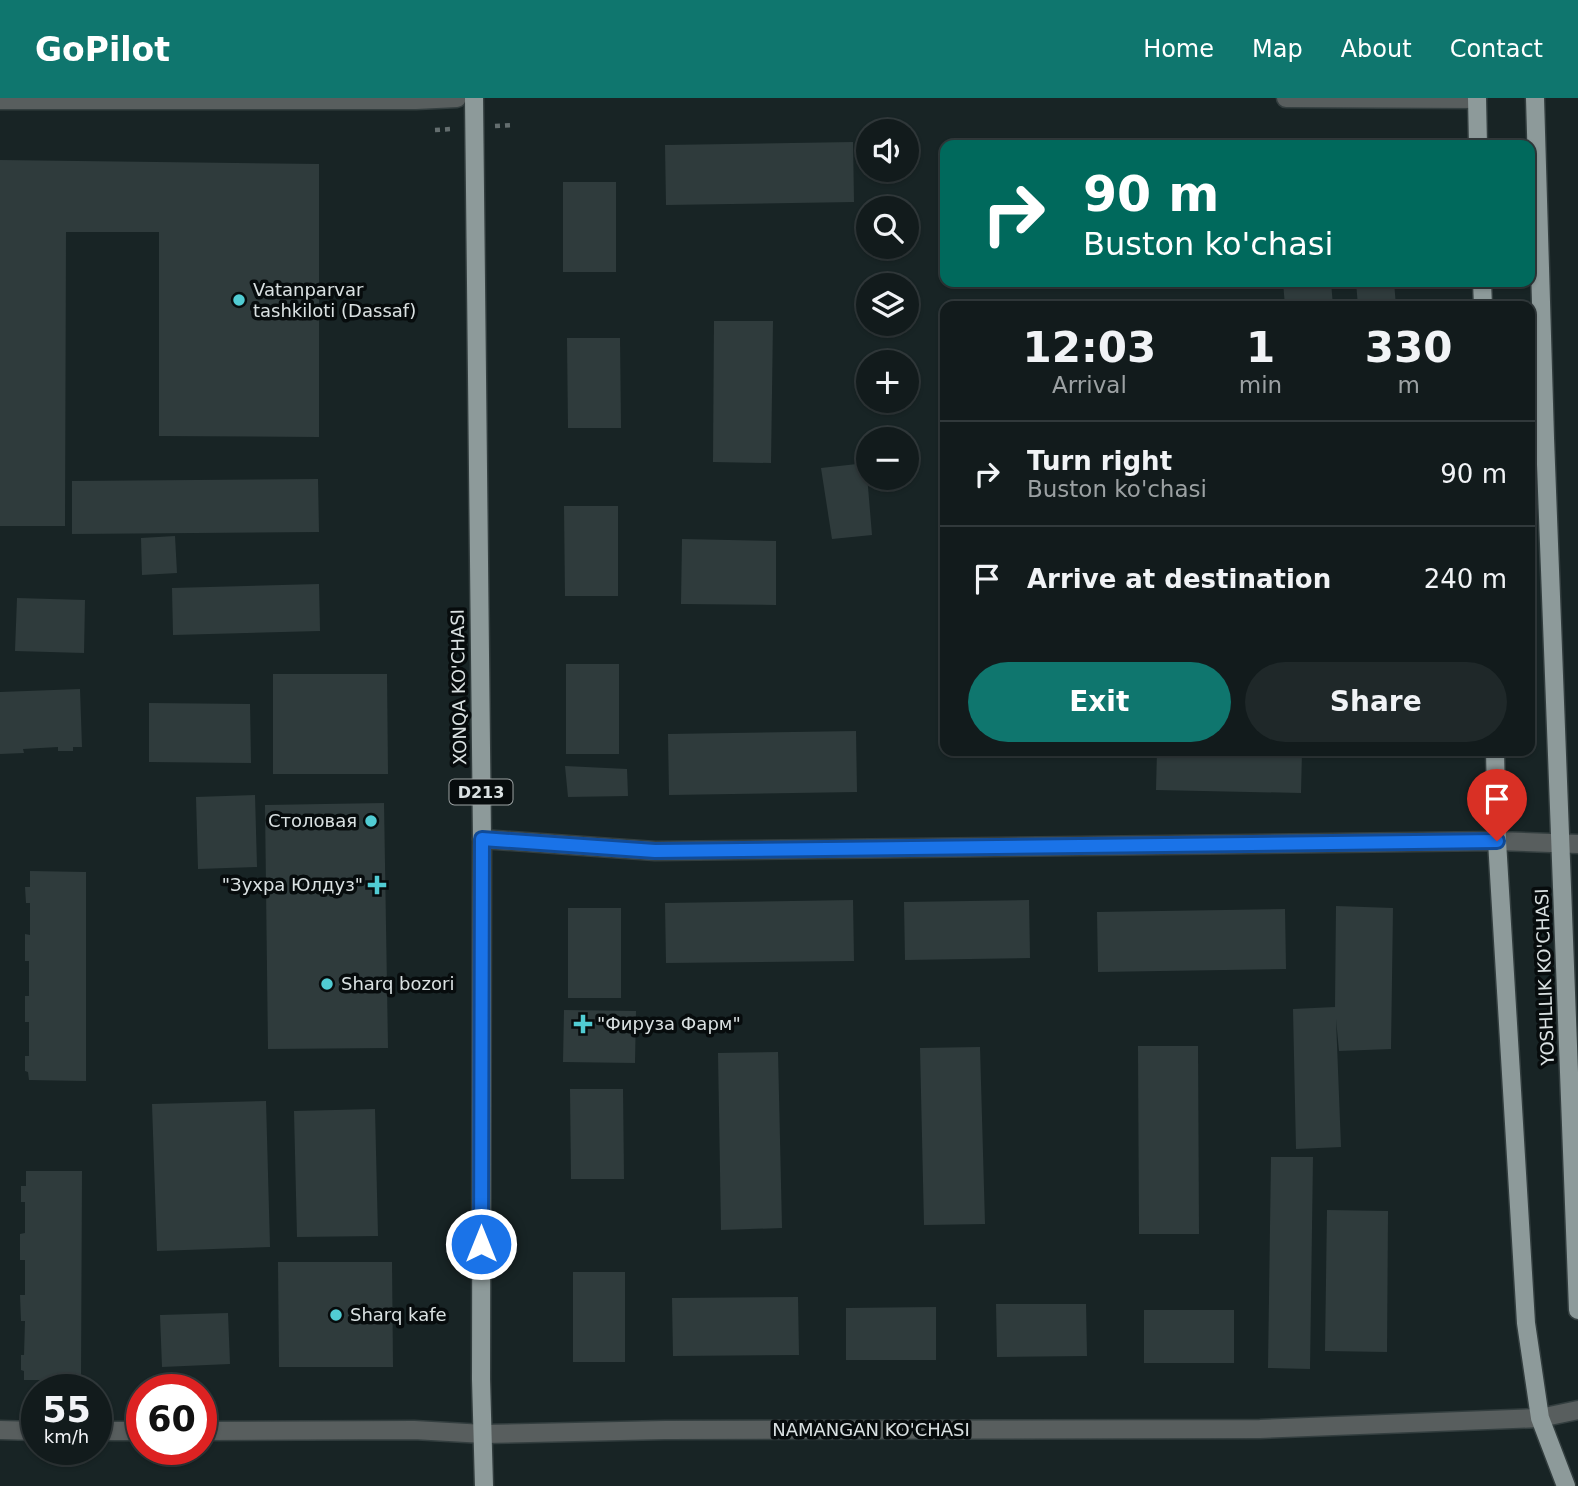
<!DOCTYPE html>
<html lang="en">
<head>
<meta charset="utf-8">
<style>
	body { margin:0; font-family:"DejaVu Sans",sans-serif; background:#1f2829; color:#f1f3f6; height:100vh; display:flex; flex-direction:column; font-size:26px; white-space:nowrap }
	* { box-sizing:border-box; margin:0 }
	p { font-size:23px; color:#9ca1a3 }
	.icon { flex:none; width:38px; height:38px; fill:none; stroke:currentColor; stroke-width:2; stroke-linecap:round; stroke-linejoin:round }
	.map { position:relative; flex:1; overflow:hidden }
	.side { position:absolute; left:940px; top:203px; width:595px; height:455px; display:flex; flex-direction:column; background:#121b1c; border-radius:14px; box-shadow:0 2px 5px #0004,0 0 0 2px #31393b }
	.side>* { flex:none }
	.banner { position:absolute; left:940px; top:42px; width:595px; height:147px; border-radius:14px; box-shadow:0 2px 5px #0004,0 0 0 2px #31393b; background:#00695c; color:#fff; overflow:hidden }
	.tools { position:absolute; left:856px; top:21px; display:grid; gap:14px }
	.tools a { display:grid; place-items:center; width:63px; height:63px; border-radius:50%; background:#121b1c; box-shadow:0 2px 5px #0004,0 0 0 2px #31393b; font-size:35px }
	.speed { position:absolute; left:21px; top:1276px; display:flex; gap:14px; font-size:35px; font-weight:700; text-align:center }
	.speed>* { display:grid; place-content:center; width:91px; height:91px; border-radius:50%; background:#121b1c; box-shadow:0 2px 5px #0004,0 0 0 2px #31393b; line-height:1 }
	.speed small { font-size:18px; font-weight:400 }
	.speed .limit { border:10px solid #d22; background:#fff; color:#111 }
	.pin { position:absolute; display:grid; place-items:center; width:60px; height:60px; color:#fff; margin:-72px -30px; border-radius:50% 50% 50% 0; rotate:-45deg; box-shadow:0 0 7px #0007 }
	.pin .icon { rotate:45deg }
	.me { position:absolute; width:77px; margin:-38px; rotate:0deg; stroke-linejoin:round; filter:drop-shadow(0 0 5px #0008) }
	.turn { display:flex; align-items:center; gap:24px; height:147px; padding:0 28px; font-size:32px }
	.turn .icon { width:91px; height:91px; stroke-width:2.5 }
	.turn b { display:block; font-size:49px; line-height:60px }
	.eta { display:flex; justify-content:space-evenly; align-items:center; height:119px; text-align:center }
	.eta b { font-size:42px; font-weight:700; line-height:49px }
	.action { display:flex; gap:14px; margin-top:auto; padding:14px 28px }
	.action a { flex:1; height:80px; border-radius:42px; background:#0f766e; color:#fff; font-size:28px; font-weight:700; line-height:80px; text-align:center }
	.action a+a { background:#1f2829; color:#f1f3f6 }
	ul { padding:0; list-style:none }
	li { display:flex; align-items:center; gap:21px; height:105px; padding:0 28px; border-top:2px solid #31393b }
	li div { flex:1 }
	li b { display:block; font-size:26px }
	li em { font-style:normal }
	header { display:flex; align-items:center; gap:42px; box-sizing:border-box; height:98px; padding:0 35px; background:#0f766e; color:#fff }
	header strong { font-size:33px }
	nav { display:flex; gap:38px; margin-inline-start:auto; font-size:24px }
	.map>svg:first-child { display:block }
</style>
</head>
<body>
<header>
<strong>GoPilot</strong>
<nav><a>Home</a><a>Map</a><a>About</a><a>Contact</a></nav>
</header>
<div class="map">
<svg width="1578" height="1388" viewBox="0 0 1578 1388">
	<rect width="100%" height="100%" fill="#182425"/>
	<!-- building -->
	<g fill="#2f3b3c">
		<path d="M 853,44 L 854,104 L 666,107 L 665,47 Z"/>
		<path d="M 0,62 L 319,66 L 319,339 L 159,338 L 159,134 L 66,134 L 65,428 L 0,428 Z"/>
		<rect x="563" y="84" width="53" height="90"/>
		<path d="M 1283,184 L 1331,184 L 1333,208 L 1285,208 Z"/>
		<path d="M 1356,184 L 1394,184 L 1396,208 L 1358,208 Z"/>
		<path d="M 714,223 L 773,223 L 771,365 L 713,364 Z"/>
		<path d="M 567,240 L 620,240 L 621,330 L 568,330 Z"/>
		<path d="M 866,365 L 872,437 L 832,441 L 821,370 Z"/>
		<path d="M 318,381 L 319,434 L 72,436 L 72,383 Z"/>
		<path d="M 564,408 L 618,408 L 618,498 L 565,498 Z"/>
		<path d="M 175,438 L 177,475 L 142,477 L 141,440 Z"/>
		<path d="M 682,441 L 776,443 L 776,507 L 681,506 Z"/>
		<path d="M 319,486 L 320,533 L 173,537 L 172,490 Z"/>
		<path d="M 17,500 L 85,502 L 84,555 L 15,553 Z"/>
		<rect x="566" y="566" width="53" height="90"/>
		<path d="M 273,576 L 387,576 L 388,676 L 273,676 Z"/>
		<path d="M 80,591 L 82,649 L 73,649 L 73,653 L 58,653 L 58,649 L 23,651 L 24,655 L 0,656 L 0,594 Z"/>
		<path d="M 149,605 L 250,606 L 251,665 L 149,664 Z"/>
		<path d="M 856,633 L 857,694 L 669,697 L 668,636 Z"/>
		<path d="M 1157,653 L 1302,653 L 1301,695 L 1156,692 Z"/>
		<path d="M 565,668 L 627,671 L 628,698 L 568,699 Z"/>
		<path d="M 255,697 L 257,769 L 198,771 L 196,699 Z"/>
		<path d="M 384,705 L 388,950 L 268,951 L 265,707 Z"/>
		<path d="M 30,773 L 86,774 L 86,983 L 29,982 L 28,974 L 25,973 L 25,958 L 29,958 L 29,924 L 25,924 L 25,898 L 29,898 L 29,863 L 25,863 L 25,836 L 30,837 L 30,805 L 26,805 L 25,789 L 30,789 Z"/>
		<path d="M 853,802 L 854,863 L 666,865 L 665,805 Z"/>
		<path d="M 1029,802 L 1030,860 L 905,862 L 904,804 Z"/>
		<path d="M 1336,808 L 1393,810 L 1391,951 L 1339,953 L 1336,921 L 1341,1049 L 1296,1051 L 1293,911 L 1335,909 Z"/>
		<rect x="568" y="810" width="53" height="90"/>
		<path d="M 1285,811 L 1286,871 L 1098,874 L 1097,814 Z"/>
		<path d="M 564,912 L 636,913 L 635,965 L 563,964 Z"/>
		<path d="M 1138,948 L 1198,948 L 1199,1136 L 1139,1136 Z"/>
		<path d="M 980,949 L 985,1126 L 924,1127 L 920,950 Z"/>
		<path d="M 778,954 L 782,1130 L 721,1132 L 718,955 Z"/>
		<path d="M 570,991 L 623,991 L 624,1081 L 571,1081 Z"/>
		<path d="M 266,1003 L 270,1149 L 157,1153 L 152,1006 Z"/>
		<path d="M 375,1011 L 378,1138 L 297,1139 L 294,1013 Z"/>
		<path d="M 1271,1059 L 1313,1059 L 1310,1271 L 1268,1270 Z"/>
		<path d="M 26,1073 L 82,1073 L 81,1282 L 24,1282 L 24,1273 L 21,1272 L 21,1257 L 24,1257 L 25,1223 L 21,1223 L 20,1197 L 25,1197 L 25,1162 L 20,1162 L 20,1136 L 25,1135 L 25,1104 L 21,1104 L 21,1088 L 26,1088 Z"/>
		<path d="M 1327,1112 L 1388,1113 L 1387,1254 L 1325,1253 Z"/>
		<path d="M 278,1164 L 392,1164 L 393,1269 L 279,1269 Z"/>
		<rect x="573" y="1174" width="52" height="90"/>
		<path d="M 798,1199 L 799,1257 L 673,1258 L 672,1200 Z"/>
		<path d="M 996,1206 L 1086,1206 L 1087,1258 L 997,1259 Z"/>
		<path d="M 936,1209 L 936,1262 L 846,1262 L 846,1210 Z"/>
		<rect x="1144" y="1212" width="90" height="53"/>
		<path d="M 228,1215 L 230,1266 L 162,1269 L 160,1217 Z"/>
	</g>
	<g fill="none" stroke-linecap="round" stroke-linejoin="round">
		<defs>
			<g id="minor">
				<path d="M 1286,0 L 1477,1"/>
				<path d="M 0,2 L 416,2 L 457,0"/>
				<path d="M 482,741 L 655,753 L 1497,743 L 1578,746"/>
				<path d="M 0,1332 L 37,1333"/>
				<path d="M 96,1333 L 142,1333"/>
				<path d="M 201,1333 L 414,1332 L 484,1336 L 665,1332 L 1260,1331 L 1540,1320 L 1578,1312"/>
			</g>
			<g id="major">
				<path d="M 474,0 L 482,741 L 481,1281 L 484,1388"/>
				<path d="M 1477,0 L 1478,47"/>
				<path d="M 1535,0 L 1545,340 L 1578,1212"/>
				<path d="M 1482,184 L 1483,208"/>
				<path d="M 1495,653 L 1497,743 L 1526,1225 L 1540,1320 L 1566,1388"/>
			</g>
		</defs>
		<!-- minor casing -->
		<use href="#minor" stroke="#333e3f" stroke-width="21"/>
		<!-- major casing -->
		<use href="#major" stroke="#333e3f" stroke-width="21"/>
		<!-- path -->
		<g stroke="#646e6f" stroke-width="4.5" stroke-dasharray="5 5" stroke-linecap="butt">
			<path d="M 495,28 L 513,27"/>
			<path d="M 435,32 L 452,31"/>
		</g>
		<!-- minor -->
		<use href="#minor" stroke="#585e5e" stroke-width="18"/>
		<!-- major -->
		<use href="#major" stroke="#8d9a9a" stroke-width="18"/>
	</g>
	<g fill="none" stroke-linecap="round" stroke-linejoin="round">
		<defs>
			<path id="route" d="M 481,1146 L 482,741 L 655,753 L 1497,743"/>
		</defs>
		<!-- route casing -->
		<use href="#route" stroke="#114b97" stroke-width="18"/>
		<!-- route -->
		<use href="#route" stroke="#1a73e8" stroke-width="12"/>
	</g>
	<!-- markers -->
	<g fill="#51ccd3" stroke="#070c0d" stroke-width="2.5">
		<circle cx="239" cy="202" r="7"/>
		<circle cx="371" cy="723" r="7"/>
		<path d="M373.5 776.5h7v7h7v7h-7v7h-7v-7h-7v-7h7z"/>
		<circle cx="327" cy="886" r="7"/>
		<path d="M579.5 915.5h7v7h7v7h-7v7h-7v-7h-7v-7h7z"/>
		<circle cx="336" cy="1217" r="7"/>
	</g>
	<g text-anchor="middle" stroke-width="7" stroke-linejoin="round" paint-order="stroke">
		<!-- shield labels -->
		<rect fill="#070c0d" stroke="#9ba1a2" stroke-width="2" x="449.5" y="681.5" width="63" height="25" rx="5"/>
		<g font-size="16" font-weight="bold" fill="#dae1e2">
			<text x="481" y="700">D213</text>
		</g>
		<!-- poi labels -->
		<g font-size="18" fill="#dae1e2" stroke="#070c0d" text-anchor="start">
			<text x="253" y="198">Vatanparvar<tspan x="253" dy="21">tashkiloti (Dassaf)</tspan></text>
			<text x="357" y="729" text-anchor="end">Столовая</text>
			<text x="363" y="793" text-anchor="end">"Зухра Юлдуз"</text>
			<text x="341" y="892">Sharq bozori</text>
			<text x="597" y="932">"Фируза Фарм"</text>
			<text x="350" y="1223">Sharq kafe</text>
		</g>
		<!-- street labels -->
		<g font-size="18" fill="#dae1e2" stroke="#070c0d">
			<text transform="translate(459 589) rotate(-91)" y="6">XONQA KO'CHASI</text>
			<text transform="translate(1545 879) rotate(-92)" y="6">YOSHLLIK KO'CHASI</text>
			<text x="871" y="1338">NAMANGAN KO'CHASI</text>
		</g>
	</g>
</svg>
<div class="tools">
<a><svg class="icon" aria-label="sound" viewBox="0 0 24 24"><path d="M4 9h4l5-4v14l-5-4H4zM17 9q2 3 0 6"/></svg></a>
<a><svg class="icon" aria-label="search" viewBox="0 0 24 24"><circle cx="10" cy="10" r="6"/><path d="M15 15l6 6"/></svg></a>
<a><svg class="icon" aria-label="layers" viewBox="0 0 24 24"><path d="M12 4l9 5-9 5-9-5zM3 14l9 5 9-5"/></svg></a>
<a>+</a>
<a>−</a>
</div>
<div class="speed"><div>55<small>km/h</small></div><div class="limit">60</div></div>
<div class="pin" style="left:1497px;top:743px;background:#d93025"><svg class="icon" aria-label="arrive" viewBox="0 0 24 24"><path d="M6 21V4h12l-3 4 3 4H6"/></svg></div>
<svg class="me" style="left:481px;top:1146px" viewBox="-20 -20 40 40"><circle r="17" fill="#1a73e8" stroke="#fff" stroke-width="3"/><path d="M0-11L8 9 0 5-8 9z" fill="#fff"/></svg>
<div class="banner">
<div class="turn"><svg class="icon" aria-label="right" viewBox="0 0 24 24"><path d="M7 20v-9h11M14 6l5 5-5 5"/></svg><div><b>90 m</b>Buston ko'chasi</div></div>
</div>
<section class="side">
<div class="eta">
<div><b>12:03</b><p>Arrival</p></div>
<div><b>1</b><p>min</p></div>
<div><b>330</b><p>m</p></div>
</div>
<ul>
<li><svg class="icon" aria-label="right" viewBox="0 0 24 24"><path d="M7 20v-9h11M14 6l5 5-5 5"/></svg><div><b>Turn right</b><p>Buston ko'chasi</p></div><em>90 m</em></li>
<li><svg class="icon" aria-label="arrive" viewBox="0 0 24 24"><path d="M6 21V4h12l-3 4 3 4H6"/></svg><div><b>Arrive at destination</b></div><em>240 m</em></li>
</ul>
<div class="action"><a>Exit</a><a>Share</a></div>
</section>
</div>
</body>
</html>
